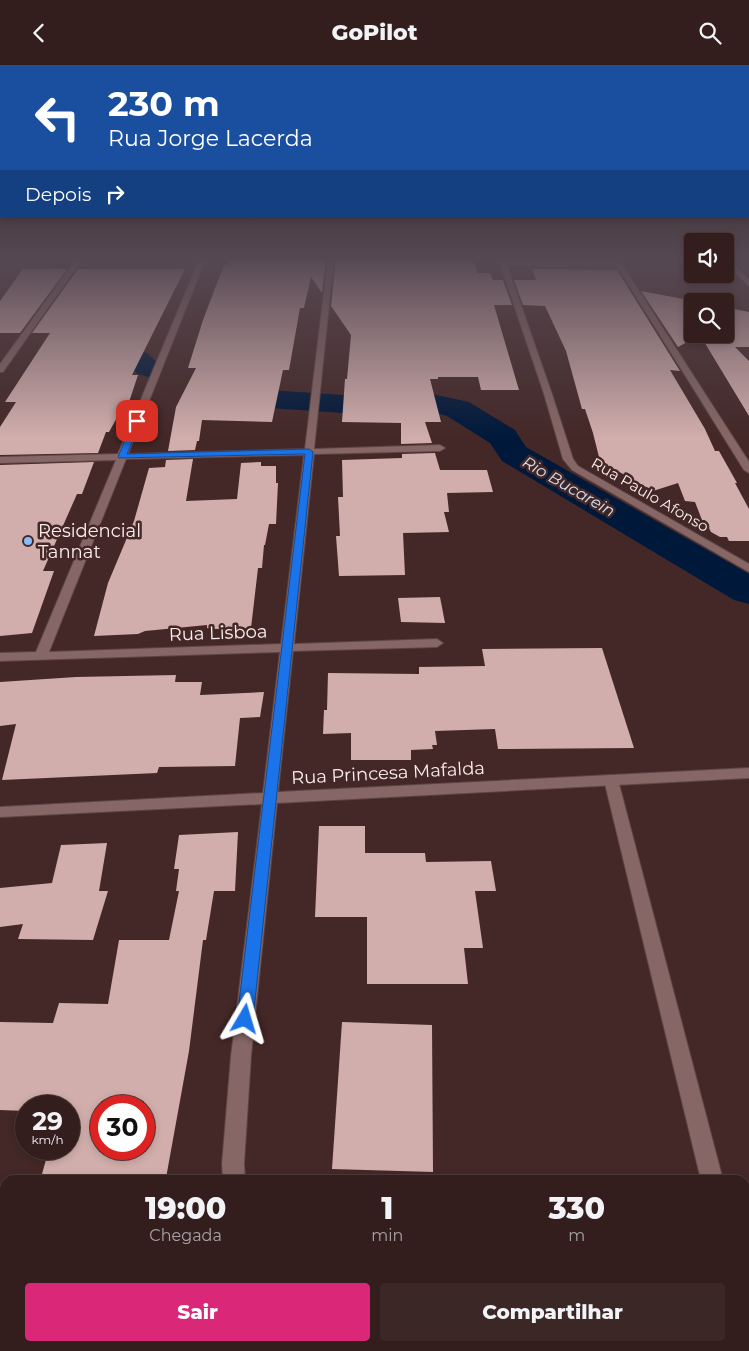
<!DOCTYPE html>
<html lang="pt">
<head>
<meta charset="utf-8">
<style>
	body { margin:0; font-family:Montserrat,sans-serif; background:#3b2726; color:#f1f3f6; height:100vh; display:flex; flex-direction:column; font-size:19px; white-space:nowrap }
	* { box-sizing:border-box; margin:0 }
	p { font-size:16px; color:#a9a2a4 }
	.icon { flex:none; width:28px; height:28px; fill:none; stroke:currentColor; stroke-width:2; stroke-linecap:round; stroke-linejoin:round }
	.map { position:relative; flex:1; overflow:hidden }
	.side { position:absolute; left:0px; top:1110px; width:750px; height:176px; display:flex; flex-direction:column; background:#331e1d; border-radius:15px 15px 0 0; box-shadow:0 2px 8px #0003,0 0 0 1px #4e3c3b }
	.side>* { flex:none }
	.banner { position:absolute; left:0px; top:0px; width:750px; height:152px; box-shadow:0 2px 8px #0003,0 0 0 1px #4e3c3b; background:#1a4fa0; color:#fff; overflow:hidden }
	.tools { position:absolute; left:684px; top:168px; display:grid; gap:10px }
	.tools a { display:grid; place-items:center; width:50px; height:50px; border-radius:5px; background:#331e1d; box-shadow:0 2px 8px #0003,0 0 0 1px #4e3c3b; font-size:25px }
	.speed { position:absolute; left:15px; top:1030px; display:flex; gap:10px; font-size:25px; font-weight:700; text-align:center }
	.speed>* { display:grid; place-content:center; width:65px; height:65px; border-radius:50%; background:#331e1d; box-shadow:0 2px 8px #0003,0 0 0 1px #4e3c3b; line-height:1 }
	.speed small { font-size:12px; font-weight:400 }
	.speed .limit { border:8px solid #d22; background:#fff; color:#111 }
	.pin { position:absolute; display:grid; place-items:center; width:42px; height:42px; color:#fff; margin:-21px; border-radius:10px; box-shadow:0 2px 8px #0006 }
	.me { position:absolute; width:55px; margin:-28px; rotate:7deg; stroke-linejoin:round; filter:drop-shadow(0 0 4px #0008) }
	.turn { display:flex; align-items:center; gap:18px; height:105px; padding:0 25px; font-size:22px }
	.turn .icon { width:65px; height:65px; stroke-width:2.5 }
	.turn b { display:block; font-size:35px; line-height:42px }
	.then { display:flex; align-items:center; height:48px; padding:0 25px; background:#0003; gap:10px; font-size:19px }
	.eta { display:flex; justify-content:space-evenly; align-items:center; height:85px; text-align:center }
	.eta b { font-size:30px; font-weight:800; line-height:35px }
	.action { display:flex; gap:10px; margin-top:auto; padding:10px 25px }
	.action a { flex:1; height:58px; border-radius:5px; background:#db2777; color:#fff; font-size:20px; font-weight:800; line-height:58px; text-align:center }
	.action a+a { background:#3b2726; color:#f1f3f6 }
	header { display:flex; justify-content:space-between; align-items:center; height:65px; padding:0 25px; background:#331e1d; font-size:22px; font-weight:800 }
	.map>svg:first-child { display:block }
</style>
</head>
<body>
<header><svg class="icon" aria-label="back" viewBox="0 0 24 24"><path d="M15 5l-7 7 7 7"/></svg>GoPilot<svg class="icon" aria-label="search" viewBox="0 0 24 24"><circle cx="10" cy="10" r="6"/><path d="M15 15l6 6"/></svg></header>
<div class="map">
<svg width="749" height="1286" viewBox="0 0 749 1286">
	<rect width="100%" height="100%" fill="#442827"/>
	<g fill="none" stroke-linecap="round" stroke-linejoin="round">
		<!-- river -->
		<g fill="#00193b" fill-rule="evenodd">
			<path d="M 46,193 L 71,193 L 90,205 L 116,204 L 130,207 L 139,212 L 142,217 L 111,278 L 147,288 L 163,303 L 158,309 L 148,312 L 138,309 L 127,300 L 89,289 L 82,279 L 117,219 C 88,218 64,222 46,193 Z"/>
			<path d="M 238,323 L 374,332 L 432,329 L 469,337 L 515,365 L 526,382 L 749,509 L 749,539 L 734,535 L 502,396 L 490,378 L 447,351 L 432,347 L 374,350 L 238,341 L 227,339 L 223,332 L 227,325 Z"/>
		</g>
	</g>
	<!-- building -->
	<g fill="#d1aeac" fill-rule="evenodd">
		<path d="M 229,193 L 326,193 L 322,228 L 311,212 L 304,243 L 300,243 L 289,305 L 283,305 L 272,357 L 202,355 L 199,376 L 197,376 L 195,385 L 168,386 L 176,342 L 196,303 L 188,303 L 203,255 L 222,205 Z"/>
		<path d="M 336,193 L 470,193 L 472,194 L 478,208 L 490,208 L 493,215 L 503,215 L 512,240 L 494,240 L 519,325 L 481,325 L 478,312 L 438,312 L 438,314 L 430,314 L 441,357 L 425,357 L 432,378 L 401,379 L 401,358 L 342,357 L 345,314 L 347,314 L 351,270 L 331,241 Z"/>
		<path d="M 23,204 L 67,204 L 20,268 L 0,268 L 0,236 Z"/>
		<path d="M 78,204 L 185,204 L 132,310 L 138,310 L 125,349 L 119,349 L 109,367 L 106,367 L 98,388 L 0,390 L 0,362 L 16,337 L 5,337 L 50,268 L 32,268 Z"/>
		<path d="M 532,204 L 617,205 L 680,306 L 670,305 L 705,364 L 715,386 L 719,386 L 737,418 L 735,418 L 749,444 L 749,476 L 729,476 L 727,472 L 720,472 L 711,467 L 705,455 L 702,455 L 695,437 L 685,436 L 678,418 L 653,426 L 600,396 L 593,368 L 585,344 L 582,344 L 566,286 L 545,241 L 523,240 L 514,215 L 536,215 Z"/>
		<path d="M 641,226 L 694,236 L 692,236 L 692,269 L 725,269 L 725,242 L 749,247 L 749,282 L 735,282 L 749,296 L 749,351 L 700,270 L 678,282 Z"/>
		<path d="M 435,388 L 440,405 L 487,405 L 493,427 L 447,428 L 449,447 L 444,447 L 449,467 L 403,468 L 405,510 L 339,511 L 336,471 L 340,471 L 338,432 L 343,432 L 342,395 L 402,393 L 402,389 Z"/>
		<path d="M 193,394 L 186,436 L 237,434 L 241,398 L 261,397 L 261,401 L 276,401 L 276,418 L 278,418 L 276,459 L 269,459 L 265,480 L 264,480 L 262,503 L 258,503 L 251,563 L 214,564 L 207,563 L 207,560 L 145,566 L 138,569 L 94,571 L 108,518 L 134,456 L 149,403 L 165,402 L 166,395 Z"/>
		<path d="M 94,397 L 82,429 L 77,429 L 43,506 L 54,506 L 32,568 L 0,571 L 0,400 Z"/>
		<path d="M 440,532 L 445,558 L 401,557 L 398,533 Z"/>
		<path d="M 602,583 L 634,683 L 498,684 L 495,664 L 435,666 L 437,680 L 432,680 L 433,684 L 411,685 L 411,695 L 351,695 L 351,668 L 323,669 L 324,645 L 327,645 L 328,608 L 419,609 L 419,602 L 485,601 L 482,584 Z"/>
		<path d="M 176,610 L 175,617 L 202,617 L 200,630 L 264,627 L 260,652 L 240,653 L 235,701 L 159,702 L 157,708 L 2,715 L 16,659 L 0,661 L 0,617 L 76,612 Z"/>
		<path d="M 319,761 L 365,761 L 365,788 L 425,788 L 426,797 L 491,796 L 496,826 L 475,826 L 483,883 L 464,883 L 468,919 L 367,919 L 367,852 L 315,852 Z"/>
		<path d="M 238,767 L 235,826 L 214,826 L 206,875 L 203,875 L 189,986 L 166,1113 L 42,1109 L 49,1084 L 69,1084 L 69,1041 L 26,1041 L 26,1046 L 0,1045 L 0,957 L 53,958 L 59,938 L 108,939 L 119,875 L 169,875 L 179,826 L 176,826 L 179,804 L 174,804 L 179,770 ZM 101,1036 L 144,1036 L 144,1084 L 101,1084 Z"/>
		<path d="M 107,778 L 99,826 L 108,826 L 93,875 L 18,874 L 23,859 L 0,862 L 0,823 L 52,818 L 61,780 Z"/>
		<path d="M 342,957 L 432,960 L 433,1107 L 332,1104 Z"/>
	</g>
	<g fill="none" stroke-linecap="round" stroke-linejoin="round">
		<defs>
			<g id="service">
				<path d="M 611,710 L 616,711 L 618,715 L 723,1115 L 701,1115 L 604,715 L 606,711 Z"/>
				<rect x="745" y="1175" width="4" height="22"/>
				<path d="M 745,1232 L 749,1234 L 749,1271 L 745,1269 Z"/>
			</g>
			<g id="minor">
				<path d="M 77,193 L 83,193 L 3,307 L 0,307 L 0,299 Z"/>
				<path d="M 200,193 L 206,193 L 128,389 L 305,384 L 328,193 L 334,193 L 314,384 L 440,380 L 445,383 L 440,386 L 314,389 L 294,579 L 437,574 L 443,578 L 437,582 L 293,586 L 278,727 L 749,703 L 749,713 L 277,738 L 251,991 L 244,1099 L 245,1115 L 223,1115 L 222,1099 L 231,991 L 262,739 L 0,752 L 0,742 L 263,728 L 280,587 L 0,596 L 0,588 L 36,587 L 116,395 L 0,398 L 0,392 L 118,389 ZM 304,390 L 281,579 L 49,587 L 126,394 Z"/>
				<path d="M 498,193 L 504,193 L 505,196 L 621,198 L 749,397 L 749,408 L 744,405 L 617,201 L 507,200 L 552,329 L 573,394 L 578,401 L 749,499 L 749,507 L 572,405 L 563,394 L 544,329 Z"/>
				<rect x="228" y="1281" width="24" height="5"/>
			</g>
			<path id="secondary" d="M 725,193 L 728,193 L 749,215 L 749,221 L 725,198 Z"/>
		</defs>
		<!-- service casing -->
		<use href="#service" stroke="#5c4545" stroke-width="2"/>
		<!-- minor casing -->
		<use href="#minor" stroke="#5c4545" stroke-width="2"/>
		<!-- secondary casing -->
		<use href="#secondary" stroke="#5c4545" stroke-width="2"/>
		<!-- service -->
		<use href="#service" fill="#876765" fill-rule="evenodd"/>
		<!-- minor -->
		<use href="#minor" fill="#876765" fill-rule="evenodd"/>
		<!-- secondary -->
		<use href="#secondary" fill="#a37471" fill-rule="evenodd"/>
	</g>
	<!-- sky -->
	<linearGradient id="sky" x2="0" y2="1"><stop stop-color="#251615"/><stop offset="0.52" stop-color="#564852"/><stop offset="1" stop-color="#564852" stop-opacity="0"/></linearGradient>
	<rect width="749" height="373" fill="url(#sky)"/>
	<!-- route -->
	<path fill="#1a73e8" stroke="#114b97" d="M 134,354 L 141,356 L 127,389 L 309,384 L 313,387 L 253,954 L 250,959 L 245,961 L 239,959 L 237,954 L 305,389 L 119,393 L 118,392 Z"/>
	<!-- markers -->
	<circle fill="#88bbfc" stroke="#442827" stroke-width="2" cx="28" cy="476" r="5"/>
	<g text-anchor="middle" stroke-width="5" stroke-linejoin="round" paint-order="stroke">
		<!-- far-street labels -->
		<g font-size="15" fill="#fdeeed" stroke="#442827">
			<text transform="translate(650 430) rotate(30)" y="5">Rua Paulo Afonso</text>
		</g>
		<!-- far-water labels -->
		<g font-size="16" font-style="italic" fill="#d2e1f4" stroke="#442827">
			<text transform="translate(569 421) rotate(30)" y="6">Rio Bucarein</text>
		</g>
		<!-- poi labels -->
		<g font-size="18" fill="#fdeeed" stroke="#442827" text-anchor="start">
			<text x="38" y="472">Residencial<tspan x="38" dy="21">Tannat</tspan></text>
		</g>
		<!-- street labels -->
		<g font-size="18" fill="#fdeeed" stroke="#442827">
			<text transform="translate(218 568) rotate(-2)" y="6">Rua Lisboa</text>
			<text transform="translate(388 708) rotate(-3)" y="6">Rua Princesa Mafalda</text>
		</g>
	</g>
</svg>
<div class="tools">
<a><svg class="icon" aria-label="sound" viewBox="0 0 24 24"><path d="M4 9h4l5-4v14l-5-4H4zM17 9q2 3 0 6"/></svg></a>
<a><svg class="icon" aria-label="search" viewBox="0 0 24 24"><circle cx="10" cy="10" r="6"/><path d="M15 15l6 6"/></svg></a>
</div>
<div class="speed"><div>29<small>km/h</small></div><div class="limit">30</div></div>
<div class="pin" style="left:137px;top:356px;background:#d93025"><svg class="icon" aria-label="arrive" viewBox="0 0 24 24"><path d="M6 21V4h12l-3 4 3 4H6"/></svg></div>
<svg class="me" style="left:245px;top:954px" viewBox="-20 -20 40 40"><path d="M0-17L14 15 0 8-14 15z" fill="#1a73e8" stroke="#fff" stroke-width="4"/></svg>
<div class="banner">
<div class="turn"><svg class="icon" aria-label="left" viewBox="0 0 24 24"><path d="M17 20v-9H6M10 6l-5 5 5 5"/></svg><div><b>230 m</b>Rua Jorge Lacerda</div></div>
<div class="then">Depois<svg class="icon" aria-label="right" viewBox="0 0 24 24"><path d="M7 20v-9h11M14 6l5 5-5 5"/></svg></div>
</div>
<section class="side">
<div class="eta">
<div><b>19:00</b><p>Chegada</p></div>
<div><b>1</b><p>min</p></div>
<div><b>330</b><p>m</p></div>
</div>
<div class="action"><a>Sair</a><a>Compartilhar</a></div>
</section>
</div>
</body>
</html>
